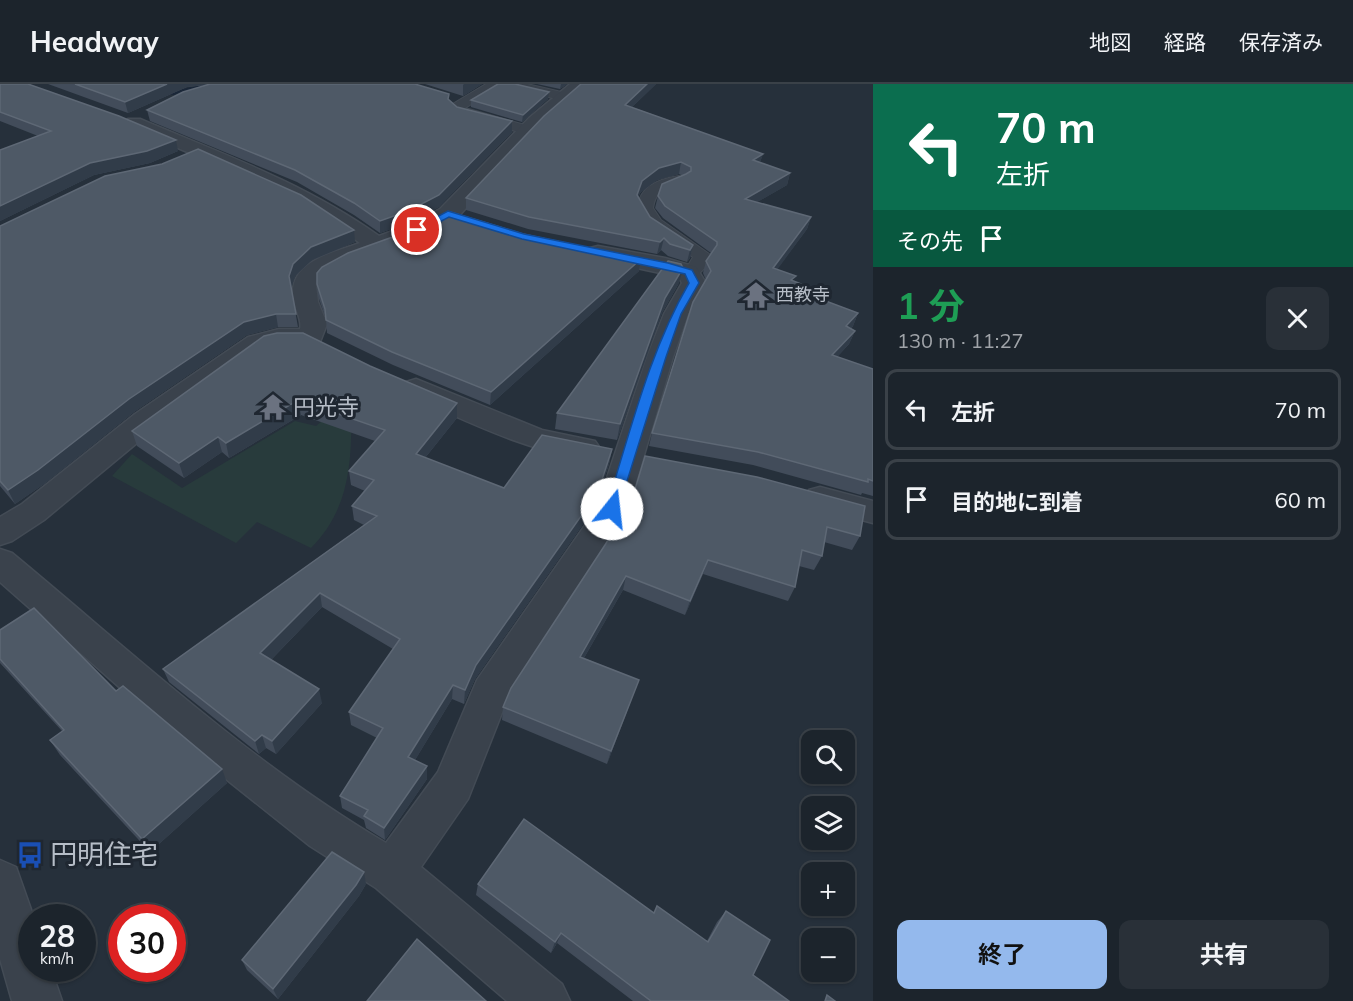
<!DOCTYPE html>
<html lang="ja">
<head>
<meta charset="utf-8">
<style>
	body { margin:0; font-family:Mulish,"Noto Sans JP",sans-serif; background:#293038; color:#f1f3f6; height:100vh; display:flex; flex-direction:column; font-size:22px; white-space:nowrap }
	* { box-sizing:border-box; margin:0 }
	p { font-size:20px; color:#a0a4a9 }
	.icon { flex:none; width:33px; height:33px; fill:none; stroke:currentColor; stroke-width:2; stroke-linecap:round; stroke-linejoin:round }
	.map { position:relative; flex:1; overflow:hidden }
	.drawer { display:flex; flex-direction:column; background:#1c242c; width:480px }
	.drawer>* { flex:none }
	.hud { background:#0b6e4f; color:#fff; overflow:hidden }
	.fabs { position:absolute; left:801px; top:646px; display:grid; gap:12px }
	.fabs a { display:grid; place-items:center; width:54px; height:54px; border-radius:12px; background:#1c242c; box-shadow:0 2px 4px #0004,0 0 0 2px #3a4148; font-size:30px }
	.speed { position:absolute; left:18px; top:820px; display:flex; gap:12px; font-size:30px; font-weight:700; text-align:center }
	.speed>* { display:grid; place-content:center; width:78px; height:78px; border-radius:50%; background:#1c242c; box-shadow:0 2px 4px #0004,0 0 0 2px #3a4148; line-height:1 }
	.speed small { font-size:15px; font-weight:400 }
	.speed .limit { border:9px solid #d22; background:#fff; color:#111 }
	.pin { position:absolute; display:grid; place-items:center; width:51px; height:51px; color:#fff; margin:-26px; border:3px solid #fff; border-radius:50%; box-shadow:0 2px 6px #0007 }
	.me { position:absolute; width:66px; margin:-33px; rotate:16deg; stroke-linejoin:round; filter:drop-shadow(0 0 4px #0008) }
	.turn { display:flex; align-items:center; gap:21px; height:126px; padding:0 24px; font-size:27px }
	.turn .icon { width:78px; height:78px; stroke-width:2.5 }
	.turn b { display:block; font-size:42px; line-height:51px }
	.then { display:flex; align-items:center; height:57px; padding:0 24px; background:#0003; gap:12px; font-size:22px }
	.round { display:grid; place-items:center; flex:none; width:63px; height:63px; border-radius:12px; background:#293038 }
	.head { display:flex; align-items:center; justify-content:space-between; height:102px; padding:0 24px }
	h1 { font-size:36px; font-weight:700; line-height:45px; color:#1e9e55 }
	.action { display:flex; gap:12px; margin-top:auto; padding:12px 24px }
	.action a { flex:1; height:69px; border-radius:12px; background:#94b9ed; color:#111; font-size:24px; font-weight:700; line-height:69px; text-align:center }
	.action a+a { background:#293038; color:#f1f3f6 }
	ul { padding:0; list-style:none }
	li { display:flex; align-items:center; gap:18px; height:81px; margin:0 12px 9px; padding:0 12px; border:3px solid #3a4148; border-radius:12px }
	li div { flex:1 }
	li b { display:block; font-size:22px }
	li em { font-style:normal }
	header { display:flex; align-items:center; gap:36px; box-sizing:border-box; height:84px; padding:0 30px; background:#1c242c; border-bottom:2px solid #3a4148 }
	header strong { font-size:28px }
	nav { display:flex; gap:33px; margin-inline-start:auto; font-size:21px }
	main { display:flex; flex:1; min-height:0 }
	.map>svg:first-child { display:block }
</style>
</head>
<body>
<header>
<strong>Headway</strong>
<nav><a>地図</a><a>経路</a><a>保存済み</a></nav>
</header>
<main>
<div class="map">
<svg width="873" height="917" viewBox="0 0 873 917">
	<rect width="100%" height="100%" fill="#26303b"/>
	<!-- green -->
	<path fill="#283b3c" d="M 351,313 C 352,369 353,422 311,464 L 257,438 L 236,459 L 112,392 L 132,370 L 182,404 L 295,337 L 316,342 Z"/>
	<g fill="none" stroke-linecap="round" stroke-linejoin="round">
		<!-- stream -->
		<path fill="#1a2738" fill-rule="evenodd" d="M 123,0 C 140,0 155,5 171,6 C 183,7 196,0 209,0 L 174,11 Z"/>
		<defs>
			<g id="service">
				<path d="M 486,0 L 527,0 L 570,10 L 572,13 L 565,17 L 515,5 L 498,4 L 465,24 L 532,43 L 534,46 L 527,50 L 457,32 L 449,24 L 451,21 Z"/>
				<path d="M 679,92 L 687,97 C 675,109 657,98 653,124 L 661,136 L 712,172 C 705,185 698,196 682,192 L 679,188 L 689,180 L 693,173 L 649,143 L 637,124 C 640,102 659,95 679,92 Z"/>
			</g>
			<g id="minor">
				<path d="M 570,0 L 588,0 L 541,42 L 456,135 L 425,151 L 352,177 L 321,192 L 316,201 L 318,218 L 327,240 L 320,258 L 266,264 L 155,344 L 44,436 L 12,457 L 0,461 L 0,433 L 22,420 L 135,330 L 248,253 L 279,245 L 300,245 C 302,236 296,227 294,218 C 285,179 331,169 360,159 C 289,107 207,77 128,43 L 125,39 L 128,35 L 140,35 C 223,70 306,100 379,152 L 409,141 L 440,125 L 529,34 Z"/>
				<path d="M 598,162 L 665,174 L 696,183 L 706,199 L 688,230 L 673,273 L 628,425 L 600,474 L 507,616 L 468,715 L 421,783 L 562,900 L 570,917 L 507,917 L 376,804 L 310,762 L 202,676 L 0,498 L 0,465 L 12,469 C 133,569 250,679 386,759 L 438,688 L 477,596 L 597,424 L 647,273 L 664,230 L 682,199 L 679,193 L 590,174 L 587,169 L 590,164 Z"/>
				<path d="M 416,295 L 542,346 L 595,357 L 600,364 L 595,371 C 555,382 447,328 406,310 L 402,304 L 406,298 Z"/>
				<path d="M 820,403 L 873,417 L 873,439 L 809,422 L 804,414 L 809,406 Z"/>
			</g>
			<path id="tertiary" d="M 0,776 L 16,783 L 34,834 L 32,834 L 32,885 L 51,885 L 62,917 L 12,917 L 0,875 Z"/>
		</defs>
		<!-- service casing -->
		<use href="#service" stroke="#434b55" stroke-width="2"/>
		<!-- minor casing -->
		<use href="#minor" stroke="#434b55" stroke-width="3"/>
		<!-- tertiary casing -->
		<use href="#tertiary" stroke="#434b55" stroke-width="3"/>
		<!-- service -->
		<use href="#service" fill="#3a424c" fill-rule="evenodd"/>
		<!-- minor -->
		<use href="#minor" fill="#3a424c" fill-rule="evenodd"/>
		<!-- tertiary -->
		<use href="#tertiary" fill="#3a424c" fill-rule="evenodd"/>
	</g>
	<!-- wall -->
	<g fill="#424c5a">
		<path d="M 0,0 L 178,67 L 150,79 L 94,91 L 0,137 L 0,66 L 38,52 L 0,37 Z"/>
		<path d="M 48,0 L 415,0 L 449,16 L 457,23 L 512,48 L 439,123 L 408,139 L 380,149 L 354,131 L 297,98 L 150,37 L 147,26 L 208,1 L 187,3 L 128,29 Z"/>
		<path d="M 425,0 L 482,0 L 463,12 Z"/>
		<path d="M 537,0 L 567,0 L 560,5 Z"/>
		<path d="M 581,0 L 656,0 L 632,23 L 763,70 L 760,78 L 790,89 L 787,101 L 757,118 L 811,133 L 807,145 L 777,185 L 794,198 L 821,208 L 819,215 L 858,229 L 853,242 L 851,245 L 855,247 L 849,260 L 837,273 L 873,285 L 873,412 L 862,409 L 861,411 L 753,381 L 649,362 L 652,349 L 706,196 L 703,189 L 706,177 L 711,169 L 663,134 L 655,124 L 658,112 L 683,92 L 679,90 L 657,96 L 640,109 L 638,114 L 650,133 L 693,161 L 690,174 L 687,178 L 668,172 L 661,166 L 657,170 L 528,145 L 466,126 L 466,114 Z"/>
		<path d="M 548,15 L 522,38 L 471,23 L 471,16 Z"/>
		<path d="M 0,142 L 355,158 L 312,176 L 295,192 L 291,204 L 298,243 L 278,243 L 247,251 L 134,328 L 44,400 L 15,420 L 0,402 Z"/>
		<path d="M 523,150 L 641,175 L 639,187 L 490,321 L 393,281 L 327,249 L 326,235 L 318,212 L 317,200 Z"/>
		<path d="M 679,199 L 662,229 L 617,356 L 555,345 L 557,329 Z"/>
		<path d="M 370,282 L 457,319 L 457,334 L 425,374 L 504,404 L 612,365 L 609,380 L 595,423 L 475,595 L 464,620 L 452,615 L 415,676 L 427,695 L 385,756 L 366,744 L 364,736 L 342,724 L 340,712 L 377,654 L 351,641 L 349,628 L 393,565 L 322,523 L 271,576 L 322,619 L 276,670 L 266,664 L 259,670 L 169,598 L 163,585 L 364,441 L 354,436 L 352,422 L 365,407 L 351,401 L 349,387 L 375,357 L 301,331 L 229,374 L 222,368 L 184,394 L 137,362 L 132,347 Z"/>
		<path d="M 645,372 L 860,452 L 852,466 L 824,458 L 822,472 L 814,486 L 799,482 L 795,503 L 788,517 L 703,490 L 685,531 L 623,506 L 584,574 L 639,596 L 607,680 L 502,636 L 503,623 L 605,461 L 633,412 Z"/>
		<path d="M 0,546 L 116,607 L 227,699 L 150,768 L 60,671 L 50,656 L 62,647 L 0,579 Z"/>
		<path d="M 366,800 L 359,812 L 278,915 L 247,886 L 242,876 Z"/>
		<path d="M 478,800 L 654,829 L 707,857 L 717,838 L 726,827 L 753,891 L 789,917 L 633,917 L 557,859 L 551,869 L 476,811 Z"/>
	</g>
	<!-- shaded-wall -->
	<g fill="#313c49">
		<path d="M 167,0 L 213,0 L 187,3 L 128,29 L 125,18 Z"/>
		<path d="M 464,0 L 482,0 L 463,12 L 463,1 Z"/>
		<path d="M 561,0 L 567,0 L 560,5 Z"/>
		<path d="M 647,0 L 656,0 L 623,32 L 625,21 Z"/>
		<path d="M 549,8 L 548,15 L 522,38 L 523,31 Z"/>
		<path d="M 512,37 L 512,48 L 439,123 L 408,139 L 380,149 L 380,137 Z"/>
		<path d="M 176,56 L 178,67 L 150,79 L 94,91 L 0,137 L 0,122 L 90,79 Z"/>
		<path d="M 763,70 L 759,81 L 753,76 Z"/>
		<path d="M 681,78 L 679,90 L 657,96 L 640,109 L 635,123 L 637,111 L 642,97 L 659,84 Z"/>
		<path d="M 790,89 L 787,101 L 742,127 L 745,115 Z"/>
		<path d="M 811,133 L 807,145 L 769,197 L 773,184 Z"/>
		<path d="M 354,146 L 355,158 L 312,176 L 295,192 L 291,205 L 289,192 L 293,180 L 311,163 Z"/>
		<path d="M 664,154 L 661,166 L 657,170 L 660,158 Z"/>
		<path d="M 693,161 L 690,174 L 687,178 L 690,166 Z"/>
		<path d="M 641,175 L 639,187 L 490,321 L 491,308 Z"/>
		<path d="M 683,184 L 679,199 L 662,229 L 617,356 L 620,340 L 665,214 Z"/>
		<path d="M 858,229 L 853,242 L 841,255 L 846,242 Z"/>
		<path d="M 276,230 L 278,243 L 247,251 L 134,328 L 44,400 L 15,420 L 8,406 L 129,315 L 244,238 Z"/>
		<path d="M 855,247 L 849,260 L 827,284 L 832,271 Z"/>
		<path d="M 298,316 L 301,331 L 229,374 L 226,359 Z"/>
		<path d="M 457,319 L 457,334 L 416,385 L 416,370 Z"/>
		<path d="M 218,353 L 222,368 L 184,394 L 179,379 Z"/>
		<path d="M 612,365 L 609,380 L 595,423 L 475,595 L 464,620 L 465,606 L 476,581 Z"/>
		<path d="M 708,476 L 703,490 L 685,531 L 690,517 Z"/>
		<path d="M 626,492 L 623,506 L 577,586 L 580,573 Z"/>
		<path d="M 320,509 L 322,523 L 264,583 L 260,569 Z"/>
		<path d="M 639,596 L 634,609 L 607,680 L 611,667 Z"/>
		<path d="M 453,601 L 452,615 L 409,686 L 408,673 Z"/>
		<path d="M 319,605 L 322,619 L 276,670 L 272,657 Z"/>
		<path d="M 262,651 L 266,664 L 259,670 L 255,657 Z"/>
		<path d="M 427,682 L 427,695 L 385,756 L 384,744 Z"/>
		<path d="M 222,685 L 227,699 L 150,768 L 142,755 Z"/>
		<path d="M 364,788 L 366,800 L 359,812 L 278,915 L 273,905 Z"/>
		<path d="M 561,849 L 557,859 L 551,869 L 555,858 Z"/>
	</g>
	<!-- building -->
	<g fill="#4e5966" stroke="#5e6875" stroke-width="1.5">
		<path d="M 0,0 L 28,0 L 119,32 L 176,56 L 147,67 L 90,79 L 0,122 L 0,66 L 51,47 L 0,28 Z"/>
		<path d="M 75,0 L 167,0 L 125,18 Z"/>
		<path d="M 210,0 L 415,0 L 449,10 L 448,15 L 457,23 L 512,37 L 439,111 L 408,127 L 380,137 L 354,119 L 295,86 L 147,26 L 183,8 Z"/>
		<path d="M 498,0 L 515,0 L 549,8 L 523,31 L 471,16 Z"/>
		<path d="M 581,0 L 647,0 L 625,21 L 763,70 L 753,76 L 790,89 L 745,115 L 811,133 L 773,184 L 796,192 L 791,196 L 821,208 L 815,213 L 858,229 L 846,242 L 855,247 L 832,271 L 873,285 L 873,397 L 868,395 L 868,398 L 758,368 L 652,349 L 693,218 L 711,187 L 706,177 L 717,161 L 717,158 L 665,122 L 658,112 L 662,100 L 686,90 L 691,87 L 691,83 L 681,78 L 659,84 L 642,97 L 637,111 L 650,133 L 693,161 L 690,166 L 670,160 L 664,154 L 660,158 L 529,133 L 466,114 L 544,32 Z"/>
		<path d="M 198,65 L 301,111 L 354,146 L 311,163 L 293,180 L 289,192 L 296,230 L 276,230 L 244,238 L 129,315 L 38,386 L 8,406 L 0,397 L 0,142 L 105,92 L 162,80 Z"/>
		<path d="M 450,128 L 523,150 L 641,175 L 491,308 L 392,268 L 326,236 L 325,225 L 317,200 L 317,189 L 322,183 L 348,169 L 426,141 Z"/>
		<path d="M 668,177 L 681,180 L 683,184 L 665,214 L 620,340 L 557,329 Z"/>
		<path d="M 277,249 L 303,249 L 370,282 L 457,319 L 416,370 L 504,404 L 542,351 L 612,365 L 598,408 L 476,581 L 465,606 L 453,601 L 408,673 L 427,682 L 384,744 L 364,732 L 368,726 L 340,712 L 383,644 L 349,628 L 400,555 L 320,509 L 260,569 L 319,605 L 272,657 L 262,651 L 255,657 L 163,585 L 377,432 L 352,422 L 374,396 L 349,387 L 385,346 L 298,316 L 226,359 L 218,353 L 179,379 L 132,347 L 264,252 Z"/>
		<path d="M 645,372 L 757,393 L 865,422 L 860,452 L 827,443 L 822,472 L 802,466 L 795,503 L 708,476 L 690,517 L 626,492 L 580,573 L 639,596 L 611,667 L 503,623 L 511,604 L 605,461 L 633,412 Z"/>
		<path d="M 34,524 L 116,607 L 123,602 L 222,685 L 142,755 L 50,656 L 64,646 L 0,575 L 0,546 Z"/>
		<path d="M 524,735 L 654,829 L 657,822 L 708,858 L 726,827 L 770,856 L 753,891 L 789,917 L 651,917 L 561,849 L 555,858 L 478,800 Z"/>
		<path d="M 332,768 L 364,788 L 356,801 L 273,905 L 242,876 Z"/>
		<path d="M 417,855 L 486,917 L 367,917 Z"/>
		<path d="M 827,911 L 835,917 L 825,917 Z"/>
	</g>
	<!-- route -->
	<path fill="#1a73e8" stroke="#114b97" stroke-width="1.5" d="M 448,127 L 524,150 L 668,179 L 692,186 L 699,199 L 681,230 L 666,273 L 617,429 L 612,430 L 606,425 C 630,349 649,268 689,199 L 685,190 L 522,155 L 449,133 L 420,148 L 412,146 Z"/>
	<!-- icons -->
	<defs>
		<symbol id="temple-bare" viewBox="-9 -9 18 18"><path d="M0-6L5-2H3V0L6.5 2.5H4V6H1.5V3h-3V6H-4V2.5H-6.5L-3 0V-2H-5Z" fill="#6b7280" stroke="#1f2731" stroke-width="2.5" paint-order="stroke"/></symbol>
		<symbol id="bus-bare" viewBox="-9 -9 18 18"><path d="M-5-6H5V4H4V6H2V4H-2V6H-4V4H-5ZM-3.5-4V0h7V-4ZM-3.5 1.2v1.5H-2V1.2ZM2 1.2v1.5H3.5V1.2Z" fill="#1a4fb4" stroke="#1f2731" stroke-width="2.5" paint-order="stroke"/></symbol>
	</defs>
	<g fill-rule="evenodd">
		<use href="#temple-bare" x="737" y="192" width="38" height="38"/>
		<use href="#temple-bare" x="254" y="304" width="38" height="38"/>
		<use href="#bus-bare" x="11" y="752" width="38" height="38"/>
	</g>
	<g text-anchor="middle" stroke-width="6" stroke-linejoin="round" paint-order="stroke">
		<!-- far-poi labels -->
		<g font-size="18" fill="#b6bdc7" stroke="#1f2731" text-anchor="start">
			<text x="776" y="217">西教寺</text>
		</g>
		<!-- poi labels -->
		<g font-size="22" fill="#b6bdc7" stroke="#1f2731" text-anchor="start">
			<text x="293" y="331">円光寺</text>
		</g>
		<!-- near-poi labels -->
		<g font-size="27" fill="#b6bdc7" stroke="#1f2731" text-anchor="start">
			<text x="50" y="780">円明住宅</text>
		</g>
	</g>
</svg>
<div class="fabs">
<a><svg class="icon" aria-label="search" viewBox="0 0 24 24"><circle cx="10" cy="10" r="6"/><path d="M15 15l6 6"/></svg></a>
<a><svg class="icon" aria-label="layers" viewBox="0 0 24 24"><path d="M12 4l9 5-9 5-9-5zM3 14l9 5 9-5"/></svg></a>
<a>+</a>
<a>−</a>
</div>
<div class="speed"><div>28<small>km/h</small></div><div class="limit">30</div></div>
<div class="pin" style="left:417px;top:146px;background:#d93025"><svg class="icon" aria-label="arrive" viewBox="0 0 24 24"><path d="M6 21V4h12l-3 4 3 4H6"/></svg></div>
<svg class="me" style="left:612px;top:425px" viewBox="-20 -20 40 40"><circle r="19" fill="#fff"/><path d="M0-13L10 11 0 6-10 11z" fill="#1a73e8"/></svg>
</div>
<section class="drawer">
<div class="hud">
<div class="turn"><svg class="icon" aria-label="left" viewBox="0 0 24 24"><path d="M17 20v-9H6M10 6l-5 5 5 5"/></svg><div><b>70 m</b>左折</div></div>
<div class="then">その先<svg class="icon" aria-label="arrive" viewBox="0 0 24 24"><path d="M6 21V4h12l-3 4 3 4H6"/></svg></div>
</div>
<div class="head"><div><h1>1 分</h1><p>130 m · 11:27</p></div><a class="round"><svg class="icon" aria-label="close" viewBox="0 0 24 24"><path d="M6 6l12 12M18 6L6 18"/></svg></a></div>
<ul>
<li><svg class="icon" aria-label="left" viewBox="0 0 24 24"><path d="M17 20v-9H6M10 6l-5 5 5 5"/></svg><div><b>左折</b></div><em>70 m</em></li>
<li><svg class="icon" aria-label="arrive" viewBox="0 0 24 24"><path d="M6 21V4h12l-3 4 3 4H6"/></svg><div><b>目的地に到着</b></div><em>60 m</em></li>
</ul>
<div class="action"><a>終了</a><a>共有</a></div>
</section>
</main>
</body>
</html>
